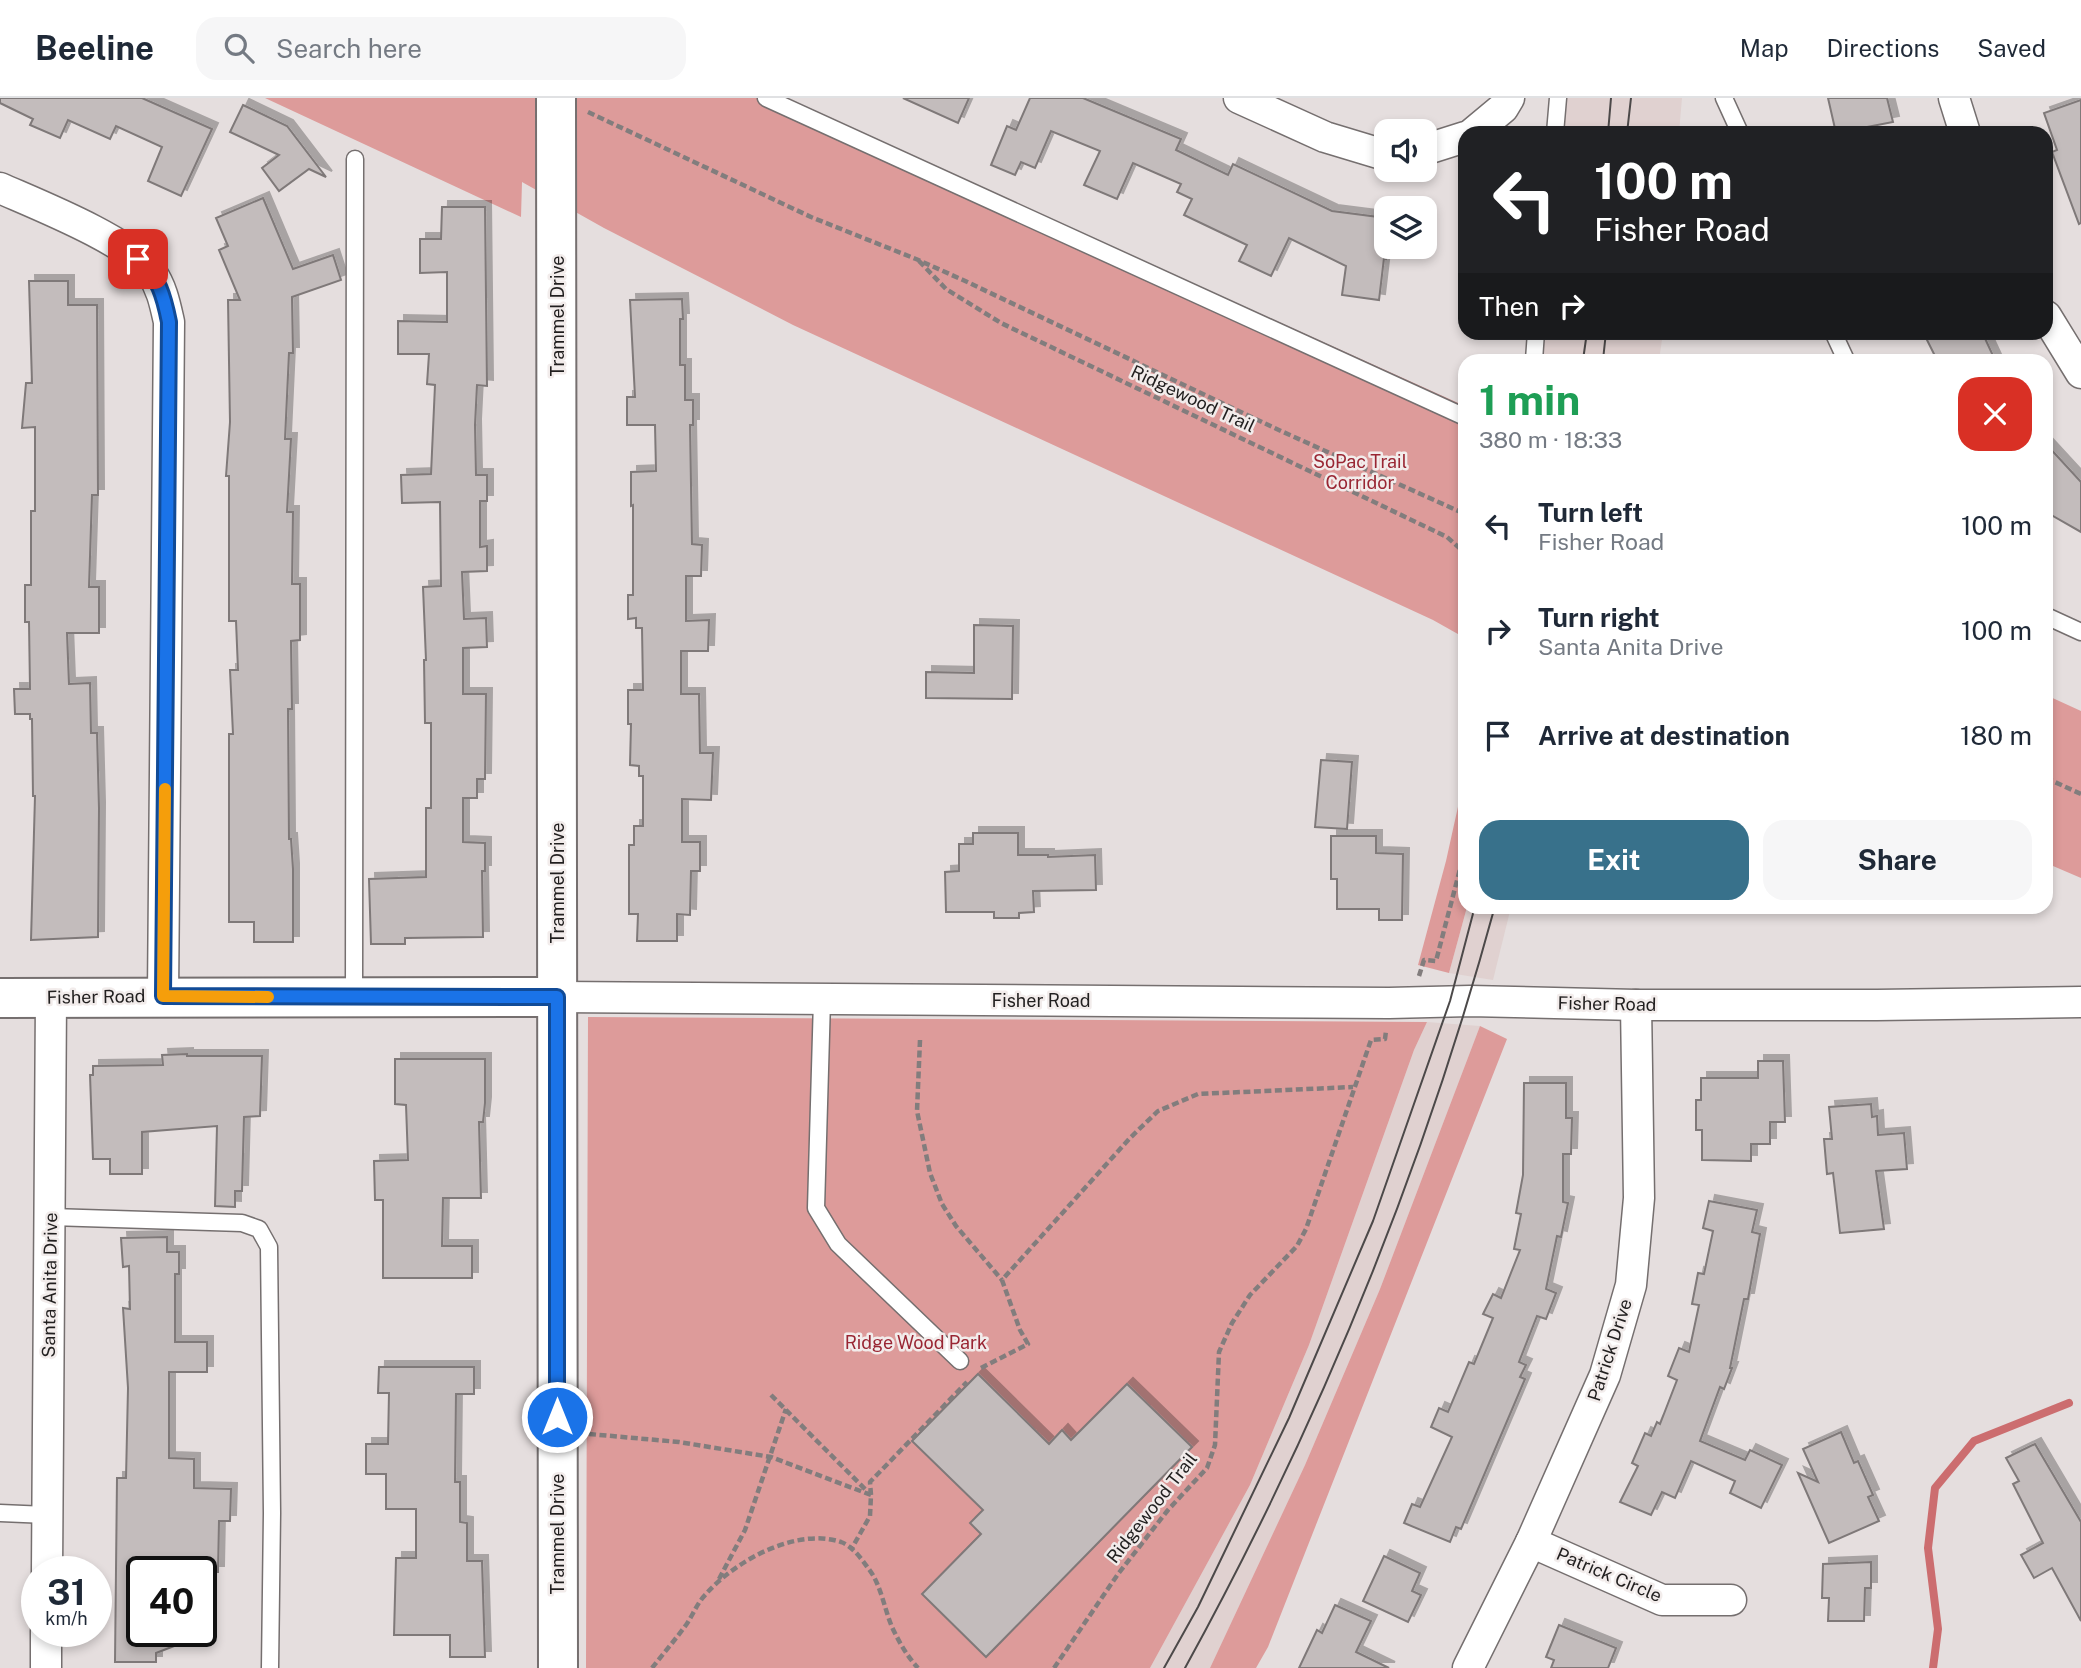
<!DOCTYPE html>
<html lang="en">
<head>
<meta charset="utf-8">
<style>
	body { margin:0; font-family:"Public Sans",sans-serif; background:#f6f6f7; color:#1f2937; height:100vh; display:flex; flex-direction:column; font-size:26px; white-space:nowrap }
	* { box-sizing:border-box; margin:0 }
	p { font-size:23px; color:#747a83 }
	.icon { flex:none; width:38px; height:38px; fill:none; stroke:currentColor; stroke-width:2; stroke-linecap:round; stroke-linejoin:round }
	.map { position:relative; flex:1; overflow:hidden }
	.panel { position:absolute; left:1458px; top:256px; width:595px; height:560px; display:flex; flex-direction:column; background:#fff; border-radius:21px; box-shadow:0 4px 10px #0003 }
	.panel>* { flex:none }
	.banner { position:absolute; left:1458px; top:28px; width:595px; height:214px; border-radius:21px; box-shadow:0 4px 10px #0003; background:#202124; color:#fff; overflow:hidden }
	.buttons { position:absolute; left:1374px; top:21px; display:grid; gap:14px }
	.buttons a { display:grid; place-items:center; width:63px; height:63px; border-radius:14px; background:#fff; box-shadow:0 4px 10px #0003; font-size:35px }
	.speed { position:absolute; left:21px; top:1458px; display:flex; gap:14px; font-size:35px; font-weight:700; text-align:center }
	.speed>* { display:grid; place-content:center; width:91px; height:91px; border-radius:50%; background:#fff; box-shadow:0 4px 10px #0003; line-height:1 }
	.speed small { font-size:18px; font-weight:400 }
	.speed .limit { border:4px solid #111; border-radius:10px; background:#fff; color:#111 }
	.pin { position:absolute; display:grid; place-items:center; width:60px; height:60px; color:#fff; margin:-30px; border-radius:14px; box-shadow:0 4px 10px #0006 }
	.me { position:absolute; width:77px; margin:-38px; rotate:0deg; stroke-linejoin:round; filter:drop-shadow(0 0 5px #0008) }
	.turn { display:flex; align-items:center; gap:24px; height:147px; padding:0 21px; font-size:32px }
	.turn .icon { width:91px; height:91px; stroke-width:2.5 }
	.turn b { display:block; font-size:49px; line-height:60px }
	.then { display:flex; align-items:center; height:66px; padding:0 21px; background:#0003; gap:14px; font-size:26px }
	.round { display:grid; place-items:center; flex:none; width:74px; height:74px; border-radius:21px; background:#f6f6f7 }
	.headline { display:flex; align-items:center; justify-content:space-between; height:119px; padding:0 21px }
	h1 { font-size:42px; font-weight:700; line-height:52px; color:#1e9e55 }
	.action { display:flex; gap:14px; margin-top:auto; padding:14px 21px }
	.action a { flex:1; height:80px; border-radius:21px; background:#38718b; color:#fff; font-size:28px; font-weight:700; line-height:80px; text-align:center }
	.action a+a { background:#f6f6f7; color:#1f2937 }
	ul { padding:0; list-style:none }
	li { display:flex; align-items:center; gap:21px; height:105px; padding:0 21px }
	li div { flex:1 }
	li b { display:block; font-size:26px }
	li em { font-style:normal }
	header { display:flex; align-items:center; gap:42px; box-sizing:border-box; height:98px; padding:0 35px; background:#fff; border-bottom:2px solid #e0e1e3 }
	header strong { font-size:33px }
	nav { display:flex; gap:38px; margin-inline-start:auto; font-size:24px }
	.search { width:490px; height:63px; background:#f6f6f7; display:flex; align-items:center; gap:18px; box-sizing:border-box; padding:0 24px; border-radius:21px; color:#747a83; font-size:26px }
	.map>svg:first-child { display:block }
</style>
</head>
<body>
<header>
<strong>Beeline</strong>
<div class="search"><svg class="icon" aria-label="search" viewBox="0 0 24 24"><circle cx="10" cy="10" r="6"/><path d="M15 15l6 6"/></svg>Search here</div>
<nav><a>Map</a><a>Directions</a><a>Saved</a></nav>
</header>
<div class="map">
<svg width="2081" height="1570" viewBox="0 0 2081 1570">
	<defs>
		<filter id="shadow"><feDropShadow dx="6" dy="-6" stdDeviation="0" flood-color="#0004"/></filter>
	</defs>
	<rect width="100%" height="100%" fill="#e5dede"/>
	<!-- built -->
	<g fill="#e0d1d0">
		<path d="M 1555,0 L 1682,0 L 1679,35 L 1551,35 Z"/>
		<path d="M 1530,235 L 1663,235 L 1659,262 L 1527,262 Z"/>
		<path d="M 1467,809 L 1511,809 L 1493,882 L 1449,875 Z"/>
		<path d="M 1427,924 L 1480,928 L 1380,1191 L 1305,1367 L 1210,1570 L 1150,1570 L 1250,1387 L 1309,1247 L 1414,952 Z"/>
	</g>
	<!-- green -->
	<g fill="#dd9b9a">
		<path d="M 265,0 L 782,0 L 1465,308 L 1465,540 L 1433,522 L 793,227 L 604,130 L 522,84 L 521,119 Z"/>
		<path d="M 2046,597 L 2081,613 L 2081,780 L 2046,765 Z"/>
		<path d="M 1465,677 L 1465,808 L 1467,809 L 1449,875 L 1418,867 L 1446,763 Z"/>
		<path d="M 588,919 L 1427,924 L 1414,952 L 1309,1247 L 1250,1387 L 1150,1570 L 586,1570 Z"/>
		<path d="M 1480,928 L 1507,941 L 1268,1549 L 1256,1570 L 1210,1570 L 1305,1367 L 1380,1191 Z"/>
	</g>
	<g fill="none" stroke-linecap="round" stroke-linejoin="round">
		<!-- stream -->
		<path stroke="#cc6d6f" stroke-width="8" d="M 1933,1570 L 1938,1531 L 1928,1450 L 1935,1390 L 1974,1343 L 2069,1305"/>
	</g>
	<!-- building -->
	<g fill="#c3bcbc" stroke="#7f7979" stroke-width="2" filter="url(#shadow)">
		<path d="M 0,0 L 142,0 L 212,31 L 181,98 L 148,83 L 162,49 L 116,28 L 110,41 L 68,22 L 60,40 L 30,27 L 33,21 L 0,5 Z"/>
		<path d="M 903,0 L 969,0 L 958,25 Z"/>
		<path d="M 1030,0 L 1083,0 L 1181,41 L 1176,52 L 1228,77 L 1233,66 L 1332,113 L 1386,120 L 1386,161 L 1384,160 L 1379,202 L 1342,197 L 1346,168 L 1289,140 L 1271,178 L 1239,163 L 1247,147 L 1184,117 L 1192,101 L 1177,94 L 1181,86 L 1133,65 L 1117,101 L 1084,87 L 1100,53 L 1051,33 L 1035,70 L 1021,64 L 1015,77 L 991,67 L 1007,28 L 1016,32 Z"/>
		<path d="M 1828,0 L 1887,0 L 1893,24 L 1836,35 Z"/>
		<path d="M 2081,2 L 2081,125 L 2079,126 L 2052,54 L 2057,52 L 2044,15 Z"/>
		<path d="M 243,7 L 287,28 L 326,79 L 309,71 L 279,93 L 262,70 L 279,57 L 230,34 Z"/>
		<path d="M 263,100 L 293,171 L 333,157 L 341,182 L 292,199 L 293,255 L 289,255 L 285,341 L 291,341 L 287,414 L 293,414 L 292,486 L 300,486 L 300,542 L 291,543 L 292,611 L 288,611 L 289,741 L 291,741 L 293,771 L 293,844 L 254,844 L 254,824 L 229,824 L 229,636 L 233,636 L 230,572 L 238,572 L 236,523 L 229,523 L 229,378 L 226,378 L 230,324 L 228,202 L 240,202 L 219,152 L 228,148 L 216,120 Z"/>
		<path d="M 442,109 L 485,109 L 487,288 L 477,287 L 475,327 L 476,377 L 487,377 L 487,403 L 480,403 L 480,449 L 487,448 L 487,473 L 462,474 L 464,521 L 486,520 L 487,549 L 463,550 L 463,596 L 486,596 L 485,681 L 477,681 L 477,700 L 463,700 L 463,744 L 485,745 L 485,773 L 482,773 L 483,839 L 405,840 L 405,846 L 371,846 L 369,781 L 426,779 L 426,710 L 431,710 L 431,625 L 425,625 L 424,562 L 426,562 L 423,489 L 441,488 L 440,404 L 402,405 L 401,377 L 431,376 L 435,287 L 427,286 L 429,256 L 398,256 L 398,223 L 447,224 L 447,174 L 420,175 L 420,141 L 441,141 Z"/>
		<path d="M 29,183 L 68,183 L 68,207 L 97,207 L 98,397 L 92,397 L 89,489 L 99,489 L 99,535 L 67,535 L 69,586 L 90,585 L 91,635 L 97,635 L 99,710 L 98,839 L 31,842 L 35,698 L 33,698 L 32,621 L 30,621 L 30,616 L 15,616 L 14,591 L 30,591 L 29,524 L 25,524 L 25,487 L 31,487 L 31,413 L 35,413 L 35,329 L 22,330 L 26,285 L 32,285 Z"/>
		<path d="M 682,201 L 683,221 L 680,221 L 680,267 L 685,267 L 685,302 L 693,302 L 693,327 L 690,327 L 692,446 L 702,447 L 701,478 L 686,478 L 686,523 L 709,522 L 708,553 L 681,553 L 681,596 L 699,596 L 700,655 L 713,655 L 711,702 L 682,701 L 682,744 L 700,744 L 700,773 L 691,773 L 690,817 L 677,816 L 677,843 L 637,843 L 638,816 L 629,816 L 629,747 L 634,747 L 634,728 L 643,728 L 643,678 L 639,678 L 639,668 L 630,667 L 631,626 L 628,626 L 628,592 L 643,592 L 642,530 L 636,530 L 636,520 L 628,521 L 628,497 L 633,497 L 633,407 L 631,408 L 631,374 L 656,373 L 655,327 L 627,327 L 627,299 L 635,299 L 630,202 Z"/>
		<path d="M 1923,234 L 1982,234 L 1995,262 L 1937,262 Z"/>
		<path d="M 2046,346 L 2081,384 L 2081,434 L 2046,414 Z"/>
		<path d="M 974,527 L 1013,528 L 1012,601 L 926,600 L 926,574 L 974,575 Z"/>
		<path d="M 1321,662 L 1352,664 L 1347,731 L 1315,729 Z"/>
		<path d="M 973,735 L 1018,735 L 1018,757 L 1048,757 L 1048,759 L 1095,757 L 1096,792 L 1033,793 L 1034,814 L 1019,815 L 1019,820 L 994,820 L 994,814 L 946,814 L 945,774 L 959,773 L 959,746 L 973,746 Z"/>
		<path d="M 1331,738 L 1376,738 L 1376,755 L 1403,756 L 1402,822 L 1379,822 L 1379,811 L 1337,811 L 1337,781 L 1331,781 Z"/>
		<path d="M 187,956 L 187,958 L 262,958 L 260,1018 L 244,1019 L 242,1093 L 235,1093 L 235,1109 L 215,1108 L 217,1028 L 142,1034 L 142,1076 L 110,1076 L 110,1061 L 93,1061 L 90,977 L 93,977 L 93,968 L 163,967 L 162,957 Z"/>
		<path d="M 395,961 L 485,961 L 485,1005 L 483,1024 L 479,1024 L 481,1100 L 443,1100 L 442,1148 L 472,1148 L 472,1180 L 383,1180 L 383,1102 L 375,1102 L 374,1063 L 408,1062 L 406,1007 L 395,1006 Z"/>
		<path d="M 1758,963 L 1783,963 L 1785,1024 L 1770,1024 L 1770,1046 L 1751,1046 L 1751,1063 L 1702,1062 L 1702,1032 L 1696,1032 L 1696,1002 L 1701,1002 L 1701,980 L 1758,980 Z"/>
		<path d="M 1524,985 L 1566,985 L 1566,1020 L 1572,1020 L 1571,1056 L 1563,1056 L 1563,1104 L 1568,1105 L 1561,1139 L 1557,1138 L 1546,1191 L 1556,1195 L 1546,1221 L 1537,1218 L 1519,1264 L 1526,1267 L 1520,1279 L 1525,1281 L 1461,1431 L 1456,1429 L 1450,1444 L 1404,1425 L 1412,1406 L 1420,1409 L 1452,1339 L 1431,1329 L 1439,1310 L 1448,1314 L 1469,1264 L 1474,1266 L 1493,1220 L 1483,1216 L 1493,1196 L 1501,1200 L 1520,1152 L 1514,1151 L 1521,1116 L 1516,1115 L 1523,1077 Z"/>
		<path d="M 1871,1006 L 1872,1019 L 1877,1018 L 1878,1037 L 1904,1035 L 1907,1071 L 1876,1073 L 1884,1131 L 1840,1135 L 1833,1075 L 1827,1076 L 1824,1041 L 1832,1041 L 1829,1009 Z"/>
		<path d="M 1709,1103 L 1757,1112 L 1752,1134 L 1760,1136 L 1748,1201 L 1744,1201 L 1730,1270 L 1732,1270 L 1724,1291 L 1720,1289 L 1700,1343 L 1745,1362 L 1750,1352 L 1782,1367 L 1761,1410 L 1730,1395 L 1735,1383 L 1691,1363 L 1675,1400 L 1662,1394 L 1651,1417 L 1620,1404 L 1638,1368 L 1632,1365 L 1645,1335 L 1651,1338 L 1657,1324 L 1660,1326 L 1677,1282 L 1668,1278 L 1679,1250 L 1689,1254 L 1699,1207 L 1692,1206 L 1698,1175 L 1704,1176 L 1713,1133 L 1703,1130 Z"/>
		<path d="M 167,1139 L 167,1154 L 179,1154 L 179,1176 L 175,1176 L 175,1244 L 207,1244 L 207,1274 L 169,1274 L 169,1360 L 194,1361 L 194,1390 L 231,1391 L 230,1423 L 219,1423 L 218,1474 L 142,1474 L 142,1533 L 208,1535 L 156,1555 L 156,1564 L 115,1564 L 117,1380 L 126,1380 L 128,1290 L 123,1210 L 130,1211 L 129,1168 L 123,1169 L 121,1140 Z"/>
		<path d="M 379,1269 L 474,1269 L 474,1296 L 456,1296 L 455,1384 L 460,1384 L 460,1424 L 467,1425 L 467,1463 L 482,1463 L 485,1559 L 450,1559 L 450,1537 L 394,1537 L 396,1460 L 416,1460 L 416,1411 L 386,1411 L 386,1376 L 366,1376 L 366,1346 L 388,1346 L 389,1295 L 378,1295 Z"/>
		<path d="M 978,1276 L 1049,1346 L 1062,1332 L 1071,1342 L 1127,1286 L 1192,1349 L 986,1559 L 922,1496 L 981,1436 L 970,1425 L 983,1412 L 912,1343 Z"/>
		<path d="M 1841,1334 L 1854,1365 L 1858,1363 L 1873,1397 L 1868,1399 L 1879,1423 L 1829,1445 L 1798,1375 L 1818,1384 L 1803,1351 Z"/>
		<path d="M 2035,1346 L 2081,1424 L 2081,1523 L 2052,1470 L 2034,1480 L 2021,1457 L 2043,1445 L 2013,1386 L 2019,1383 L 2006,1360 Z"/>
		<path d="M 1384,1458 L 1420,1475 L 1412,1493 L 1421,1497 L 1408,1524 L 1363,1503 Z"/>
		<path d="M 1871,1464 L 1871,1490 L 1865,1490 L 1864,1523 L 1828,1523 L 1829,1500 L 1822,1500 L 1823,1466 Z"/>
		<path d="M 1335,1507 L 1371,1523 L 1356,1554 L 1389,1570 L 1299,1570 L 1317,1532 L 1322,1535 Z"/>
		<path d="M 1559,1527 L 1616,1550 L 1608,1570 L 1551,1570 L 1554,1562 L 1546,1559 Z"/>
	</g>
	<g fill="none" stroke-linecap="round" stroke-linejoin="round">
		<defs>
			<g id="lane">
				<path d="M 766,0 L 1465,319"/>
				<path d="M 1724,0 L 1740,35"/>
				<path d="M 1555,35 L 1558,0"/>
				<path d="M 1833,234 L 1846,262"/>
				<path d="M 1534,262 L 1536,234"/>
				<path d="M 2046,518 L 2081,534"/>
				<path d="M 354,899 L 355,61"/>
				<path d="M 822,902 L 816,1110 L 838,1146 L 960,1263"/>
				<path d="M 51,1119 L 242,1125 L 259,1131 L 269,1149 L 272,1415 L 270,1570"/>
				<path d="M 0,1415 L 47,1417"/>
			</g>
			<g id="street">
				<path d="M 1239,0 L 1325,39 L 1378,55 L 1386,55"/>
				<path d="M 1954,0 L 1965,35"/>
				<path d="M 1473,35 L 1503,10 L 1509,0"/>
				<path d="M 1424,52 L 1465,39"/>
				<path d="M 0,90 C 36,106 130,143 151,174 C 162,190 165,206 169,224 L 163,898"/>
				<path d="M 2046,218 L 2081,275"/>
				<path d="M 557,899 L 1389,905 L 1470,903 L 1636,907 L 1877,907 L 2081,904"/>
				<path d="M 1531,1444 L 1662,1502 L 1731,1502"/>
				<path d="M 47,1474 L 51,900"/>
				<path d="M 46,1570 L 46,1533"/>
				<path d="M 1468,1570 L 1531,1444 L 1605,1277 L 1631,1187 L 1639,1100 L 1636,907"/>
			</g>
			<g id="secondary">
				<path d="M 556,0 L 558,1570"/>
				<path d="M 0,900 L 557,899"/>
			</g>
		</defs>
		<!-- lane casing -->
		<use href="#lane" stroke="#756f6f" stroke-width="19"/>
		<!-- street casing -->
		<use href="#street" stroke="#756f6f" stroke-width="33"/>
		<!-- secondary casing -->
		<use href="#secondary" stroke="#756f6f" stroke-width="42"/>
		<!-- path -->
		<g stroke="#827d7d" stroke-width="4.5" stroke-dasharray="7 3.5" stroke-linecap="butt">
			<path d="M 588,14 L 811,119 L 916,161 L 963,182 L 1281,333 L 1465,416"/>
			<path d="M 919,163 L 946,191 L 1001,225 L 1447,439 L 1465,455"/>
			<path d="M 2046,680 L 2081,696"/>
			<path d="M 1419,878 L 1424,862 L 1436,863 L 1465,752"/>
			<path d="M 920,942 L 917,1013 L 930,1075 L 942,1106 L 956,1128 L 1002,1182"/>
			<path d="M 981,1270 L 1028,1246 L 1020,1232 L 1002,1182 L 1130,1040 L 1158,1013 L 1198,996 L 1353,989"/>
			<path d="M 771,1297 L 868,1394"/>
			<path d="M 589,1336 L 679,1344 L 771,1359 L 871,1397 L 870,1418 L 852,1450"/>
			<path d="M 871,1397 L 870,1384 L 967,1284"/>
			<path d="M 719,1481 L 745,1432 L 786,1311"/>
			<path d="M 652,1570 C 663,1556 675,1542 686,1527 C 693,1517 697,1505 706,1496 C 735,1463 796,1429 841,1444 C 852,1448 861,1460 868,1470 C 881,1486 884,1510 892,1529 C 899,1544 907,1558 918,1570"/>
			<path d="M 1054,1570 L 1118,1476 L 1168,1412 L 1207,1370 L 1215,1347 L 1219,1254 L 1232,1225 L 1250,1197 L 1297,1148 L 1306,1131 L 1371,942 L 1385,941 L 1386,933"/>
		</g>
		<!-- lane -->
		<use href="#lane" stroke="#fff" stroke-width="16"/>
		<!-- street -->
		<use href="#street" stroke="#fff" stroke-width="30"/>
		<!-- secondary -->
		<use href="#secondary" stroke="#fff" stroke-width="38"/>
		<!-- tram -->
		<g stroke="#4c4949" stroke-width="2">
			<path d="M 1608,35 L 1611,0"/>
			<path d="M 1627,35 L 1631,0"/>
			<path d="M 1583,262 L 1587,234"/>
			<path d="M 1603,262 L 1606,234"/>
			<path d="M 1164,1570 L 1198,1509 L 1289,1320 L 1373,1123 L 1450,903 L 1475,808"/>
			<path d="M 1185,1570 C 1317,1330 1423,1073 1495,808"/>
		</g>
	</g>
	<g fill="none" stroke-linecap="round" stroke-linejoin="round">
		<defs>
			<path id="route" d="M 138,161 C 159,179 164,199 169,224 L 163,898 L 557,899 L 557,1319"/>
		</defs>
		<!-- route casing -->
		<use href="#route" stroke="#114b97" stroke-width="18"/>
		<!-- route -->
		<use href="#route" stroke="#1a73e8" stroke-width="12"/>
		<!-- slow -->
		<path stroke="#f59e0b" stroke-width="12" d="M 165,691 L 163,898 L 268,899"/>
	</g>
	<g text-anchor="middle" stroke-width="5" stroke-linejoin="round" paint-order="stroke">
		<!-- street labels -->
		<g font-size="18" fill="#211f1f" stroke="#f2eceb">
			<text transform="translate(558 218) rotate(-90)" y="6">Trammel Drive</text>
			<text transform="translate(1193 301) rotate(25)" y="6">Ridgewood Trail</text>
			<text transform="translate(558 785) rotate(-90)" y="6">Trammel Drive</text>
			<text transform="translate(96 899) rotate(-1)" y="6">Fisher Road</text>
			<text x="1041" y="909">Fisher Road</text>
			<text transform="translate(1607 906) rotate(1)" y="6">Fisher Road</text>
			<text transform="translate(50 1187) rotate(-89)" y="6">Santa Anita Drive</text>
			<text transform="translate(1610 1252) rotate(-72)" y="6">Patrick Drive</text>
			<text transform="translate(1152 1410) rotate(-52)" y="6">Ridgewood Trail</text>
			<text transform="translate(558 1436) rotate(-90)" y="6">Trammel Drive</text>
			<text transform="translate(1609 1477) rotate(23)" y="6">Patrick Circle</text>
		</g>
		<!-- park labels -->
		<g font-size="18" fill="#992633" stroke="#f2eceb">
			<text x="1360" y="370">SoPac Trail<tspan x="1360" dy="21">Corridor</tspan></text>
			<text x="916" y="1251">Ridge Wood Park</text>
		</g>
	</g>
</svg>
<div class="buttons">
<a><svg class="icon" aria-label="sound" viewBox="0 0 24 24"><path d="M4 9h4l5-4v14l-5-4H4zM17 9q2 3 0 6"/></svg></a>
<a><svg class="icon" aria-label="layers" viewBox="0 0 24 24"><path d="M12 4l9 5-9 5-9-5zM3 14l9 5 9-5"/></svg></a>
</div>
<div class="speed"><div>31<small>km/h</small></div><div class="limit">40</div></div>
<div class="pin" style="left:138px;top:161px;background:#d93025"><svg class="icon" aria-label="arrive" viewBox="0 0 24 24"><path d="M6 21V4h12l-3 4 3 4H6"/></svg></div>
<svg class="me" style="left:557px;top:1319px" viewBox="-20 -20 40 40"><circle r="17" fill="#1a73e8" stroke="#fff" stroke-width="3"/><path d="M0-11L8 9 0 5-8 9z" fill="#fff"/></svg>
<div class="banner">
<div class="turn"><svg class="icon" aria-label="left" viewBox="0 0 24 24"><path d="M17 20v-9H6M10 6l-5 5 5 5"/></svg><div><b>100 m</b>Fisher Road</div></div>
<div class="then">Then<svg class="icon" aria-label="right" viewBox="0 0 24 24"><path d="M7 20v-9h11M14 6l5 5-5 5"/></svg></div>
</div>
<section class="panel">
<div class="headline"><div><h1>1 min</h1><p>380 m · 18:33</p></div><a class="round" style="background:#d93025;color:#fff"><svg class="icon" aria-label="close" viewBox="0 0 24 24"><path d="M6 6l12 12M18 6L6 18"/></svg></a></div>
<ul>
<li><svg class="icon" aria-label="left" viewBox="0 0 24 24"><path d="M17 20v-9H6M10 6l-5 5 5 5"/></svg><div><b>Turn left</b><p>Fisher Road</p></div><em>100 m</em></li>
<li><svg class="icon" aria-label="right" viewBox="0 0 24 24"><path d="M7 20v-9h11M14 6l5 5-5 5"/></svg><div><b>Turn right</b><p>Santa Anita Drive</p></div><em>100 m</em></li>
<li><svg class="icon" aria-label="arrive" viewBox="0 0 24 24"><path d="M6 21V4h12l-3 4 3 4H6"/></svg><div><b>Arrive at destination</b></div><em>180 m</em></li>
</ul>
<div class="action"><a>Exit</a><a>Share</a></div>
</section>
</div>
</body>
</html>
